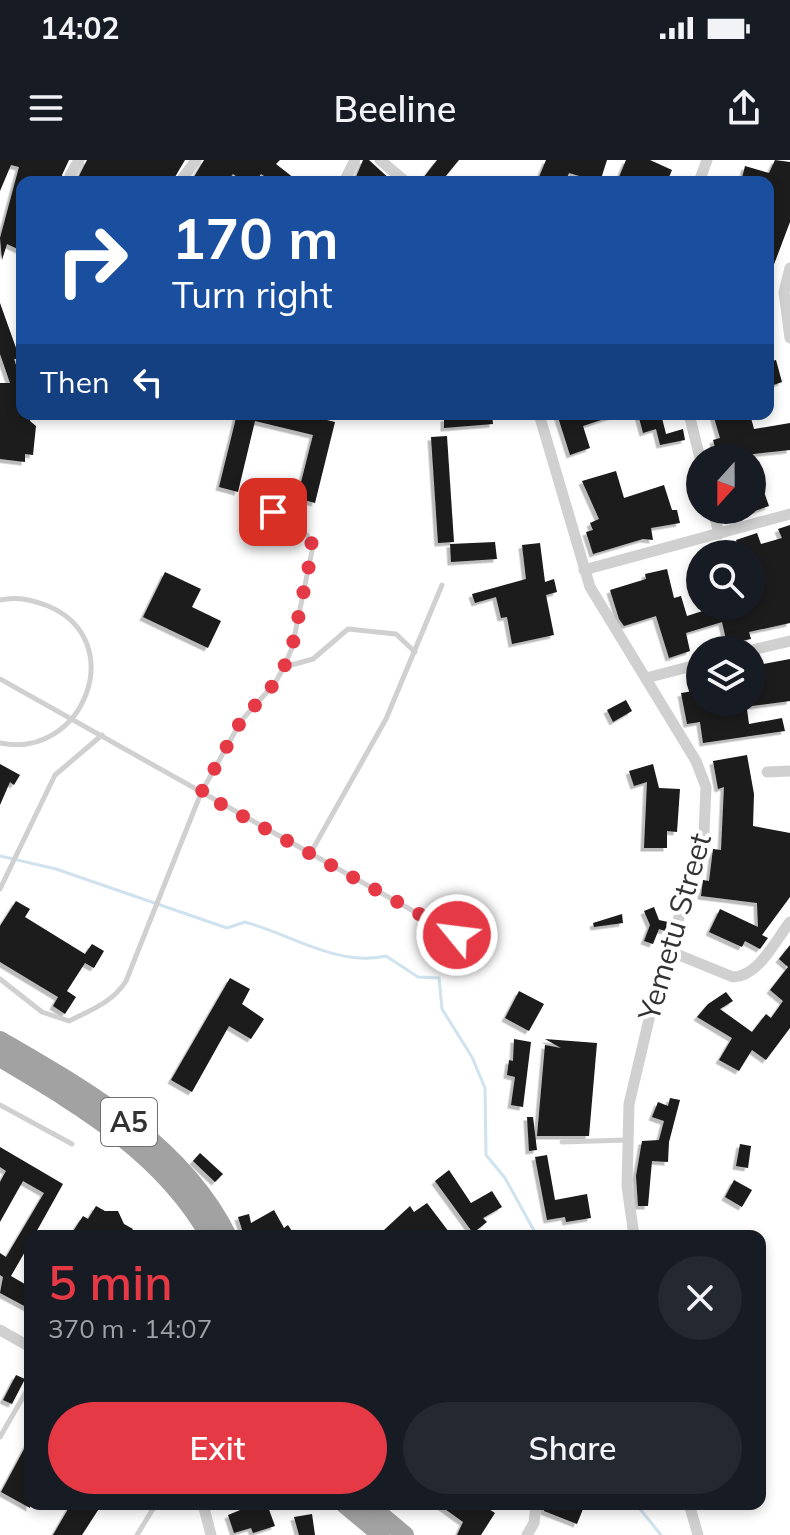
<!DOCTYPE html>
<html lang="en">
<head>
<meta charset="utf-8">
<style>
	body { margin:0; font-family:Mulish,sans-serif; background:#242831; color:#f1f3f6; height:100vh; display:flex; flex-direction:column; font-size:30px; white-space:nowrap }
	* { box-sizing:border-box; margin:0 }
	p { font-size:26px; color:#9ea1a6 }
	.icon { flex:none; width:44px; height:44px; fill:none; stroke:currentColor; stroke-width:2; stroke-linecap:round; stroke-linejoin:round }
	.map { position:relative; flex:1; overflow:hidden }
	.sheet { position:absolute; left:24px; top:1070px; width:742px; height:280px; display:flex; flex-direction:column; background:#171b24; border-radius:16px; box-shadow:0 4px 12px #0003 }
	.sheet>* { flex:none }
	.banner { position:absolute; left:16px; top:16px; width:758px; height:244px; border-radius:16px; box-shadow:0 4px 12px #0003; background:#1a4fa0; color:#fff; overflow:hidden }
	.needle { width:52px; rotate:201deg }
	.controls { position:absolute; left:686px; top:284px; display:grid; gap:16px }
	.controls a { display:grid; place-items:center; width:80px; height:80px; border-radius:50%; background:#171b24; box-shadow:0 4px 12px #0003; font-size:40px }
	.pin { position:absolute; display:grid; place-items:center; width:68px; height:68px; color:#fff; margin:-34px; border-radius:16px; box-shadow:0 4px 12px #0006 }
	.me { position:absolute; width:88px; margin:-44px; rotate:299deg; stroke-linejoin:round; filter:drop-shadow(0 0 6px #0008) }
	.turn { display:flex; align-items:center; gap:28px; height:168px; padding:0 24px; font-size:36px }
	.turn .icon { width:104px; height:104px; stroke-width:2.5 }
	.turn b { display:block; font-size:56px; line-height:68px }
	.then { display:flex; align-items:center; height:76px; padding:0 24px; background:#0003; gap:16px; font-size:30px }
	.round { display:grid; place-items:center; flex:none; width:84px; height:84px; border-radius:42px; background:#242831 }
	.head { display:flex; align-items:center; justify-content:space-between; height:136px; padding:0 24px }
	h1 { font-size:48px; font-weight:600; line-height:60px; color:#e63946 }
	.cta { display:flex; gap:16px; margin-top:auto; padding:16px 24px }
	.cta a { flex:1; height:92px; border-radius:48px; background:#e63946; color:#fff; font-size:32px; font-weight:600; line-height:92px; text-align:center }
	.cta a+a { background:#242831; color:#f1f3f6 }
	.status { display:flex; justify-content:space-between; align-items:center; height:56px; padding:0 40px; background:#171b24; direction:ltr }
	.status svg { height:22px; fill:currentColor }
	header { display:flex; justify-content:space-between; align-items:center; height:104px; padding:0 24px; background:#171b24; font-size:36px; font-weight:600 }
	.map>svg:first-child { display:block }
</style>
</head>
<body>
<div class="status"><b>14:02</b><svg viewBox="0 0 49 12"><path d="M0 12V9h3v3zM5 12V6h3v6zM10 12V3h3v9zM15 12V0h3v12zM26 1h20v11H26zM47 4h2v5h-2z"/></svg></div>
<header><svg class="icon" aria-label="menu" viewBox="0 0 24 24"><path d="M4 6h16M4 12h16M4 18h16"/></svg>Beeline<svg class="icon" aria-label="share" viewBox="0 0 24 24"><path d="M12 15V3M7 8l5-5 5 5M5 13v7h14v-7"/></svg></header>
<div class="map">
<svg width="790" height="1375" viewBox="0 0 790 1375">
	<defs>
		<filter id="shadow"><feDropShadow dx="-3.5" dy="3.5" stdDeviation="0" flood-color="#0004"/></filter>
	</defs>
	<rect width="100%" height="100%" fill="#fff"/>
	<g fill="none" stroke-linecap="round" stroke-linejoin="round">
		<!-- stream -->
		<g stroke="#cfe2ee" stroke-width="3">
			<path d="M 0,696 L 56,709 L 227,768 L 245,762 C 290,774 338,807 386,796 L 418,817 L 439,818 L 442,849 L 472,897 L 485,928 L 486,995 L 505,1018 L 537,1076"/>
			<path d="M 636,1344 L 661,1375"/>
		</g>
	</g>
	<!-- building -->
	<g fill="#1a1a1a" filter="url(#shadow)">
		<path d="M 0,0 L 69,0 L 62,15 L 64,22 L 22,22 L 22,91 L 7,84 L 2,100 L 0,78 L 19,7 L 11,5 L 0,31 Z"/>
		<path d="M 87,0 L 185,0 L 172,22 L 76,22 Z"/>
		<path d="M 204,0 L 280,0 L 276,4 L 299,22 L 273,22 L 261,14 L 255,22 L 244,22 L 233,14 L 227,22 L 191,22 Z"/>
		<path d="M 363,0 L 369,0 L 393,22 L 354,22 Z"/>
		<path d="M 437,0 L 459,0 L 441,22 L 420,22 Z"/>
		<path d="M 546,0 L 607,0 L 600,22 L 569,13 L 565,22 L 537,22 Z"/>
		<path d="M 626,0 L 650,0 L 672,10 L 667,22 L 617,22 Z"/>
		<path d="M 775,0 L 790,2 L 790,62 L 770,115 L 768,22 L 741,22 L 745,6 L 769,13 Z"/>
		<path d="M 0,143 L 20,199 L 14,199 L 22,222 L 22,254 L 31,254 L 30,261 L 36,266 L 33,295 L 25,294 L 25,302 L 0,299 L 0,223 L 10,223 L 0,194 Z"/>
		<path d="M 776,200 L 782,222 L 768,227 L 768,202 Z"/>
		<path d="M 237,254 L 303,254 L 335,262 L 315,343 L 297,338 L 313,275 L 255,261 L 238,332 L 219,327 Z"/>
		<path d="M 492,254 L 493,264 L 444,268 L 444,258 Z"/>
		<path d="M 557,254 L 613,254 L 613,256 L 583,266 L 590,288 L 570,295 Z"/>
		<path d="M 638,254 L 661,254 L 666,274 L 683,269 L 685,280 L 660,285 L 656,269 L 643,273 Z"/>
		<path d="M 713,254 L 750,254 L 754,269 L 790,263 L 790,290 L 718,298 L 713,280 L 720,278 Z"/>
		<path d="M 447,276 L 454,382 L 438,383 L 431,277 Z"/>
		<path d="M 752,298 L 769,346 L 752,352 Z"/>
		<path d="M 616,311 L 624,338 L 664,325 L 672,350 L 677,350 L 680,363 L 651,368 L 653,380 L 643,379 L 593,394 L 586,372 L 593,370 L 590,363 L 599,359 L 582,321 Z"/>
		<path d="M 790,365 L 790,463 L 749,472 L 751,479 L 727,484 L 722,462 L 686,473 L 690,491 L 669,498 L 656,456 L 624,466 L 619,459 L 610,430 L 646,419 L 645,414 L 667,409 L 674,438 L 681,436 L 687,456 L 718,446 L 752,446 L 755,440 L 752,394 L 741,394 L 736,380 L 757,373 L 761,384 L 782,378 L 778,369 Z"/>
		<path d="M 495,382 L 497,399 L 451,402 L 450,384 Z"/>
		<path d="M 540,383 L 545,422 L 554,419 L 557,432 L 546,435 L 554,475 L 512,484 L 507,457 L 501,458 L 496,437 L 475,443 L 472,434 L 526,419 L 522,385 Z"/>
		<path d="M 165,412 L 201,429 L 192,447 L 221,461 L 208,488 L 143,457 Z"/>
		<path d="M 790,499 L 790,541 L 752,546 L 752,506 Z"/>
		<path d="M 700,530 L 700,542 L 746,542 L 749,564 L 782,558 L 785,571 L 703,583 L 700,562 L 687,564 L 681,533 Z"/>
		<path d="M 626,540 L 632,551 L 613,562 L 607,550 Z"/>
		<path d="M 747,595 L 754,634 L 753,666 L 790,673 L 790,737 L 762,775 L 768,778 L 760,789 L 745,781 L 742,787 L 709,772 L 720,749 L 758,767 L 757,743 L 701,736 L 703,720 L 709,721 L 713,689 L 721,690 L 724,627 L 718,629 L 713,601 Z"/>
		<path d="M 0,604 L 20,615 L 14,625 L 10,622 L 0,645 Z"/>
		<path d="M 653,604 L 659,628 L 680,629 L 677,672 L 667,671 L 667,688 L 644,688 L 647,622 L 634,626 L 629,611 Z"/>
		<path d="M 16,741 L 30,749 L 25,757 L 85,794 L 92,784 L 104,791 L 94,808 L 85,803 L 67,831 L 76,837 L 65,854 L 53,846 L 58,837 L 0,802 L 0,766 Z"/>
		<path d="M 654,747 L 659,760 L 668,762 L 665,771 L 659,769 L 653,784 L 644,781 L 650,765 L 644,751 Z"/>
		<path d="M 622,754 L 623,763 L 594,767 L 593,763 Z"/>
		<path d="M 790,785 L 790,868 L 766,900 L 752,890 L 739,911 L 719,900 L 732,878 L 697,857 L 708,844 L 726,832 L 733,841 L 720,849 L 752,872 L 766,854 L 771,858 L 783,841 L 770,830 L 788,807 L 779,799 Z"/>
		<path d="M 230,818 L 250,829 L 242,844 L 264,859 L 251,879 L 229,866 L 192,932 L 171,920 Z"/>
		<path d="M 519,831 L 544,844 L 529,871 L 505,858 Z"/>
		<path d="M 514,879 L 531,882 L 523,947 L 511,945 L 515,917 L 507,915 L 509,900 L 513,901 Z"/>
		<path d="M 545,879 L 597,883 L 589,976 L 537,976 L 545,885 L 561,888 Z"/>
		<path d="M 670,938 L 680,940 L 669,982 L 668,1002 L 652,1001 L 648,1046 L 638,1046 L 636,1016 L 642,981 L 659,980 L 664,961 L 652,957 L 658,942 L 668,946 Z"/>
		<path d="M 527,957 L 533,957 L 537,990 L 529,991 Z"/>
		<path d="M 740,984 L 751,986 L 748,1008 L 736,1006 Z"/>
		<path d="M 0,987 L 63,1024 L 34,1076 L 30,1076 L 30,1083 L 11,1116 L 30,1127 L 30,1149 L 0,1133 L 3,1117 L 0,1115 L 0,1093 L 6,1097 L 44,1033 L 23,1021 L 0,1062 L 0,1022 L 6,1011 L 0,1007 Z"/>
		<path d="M 200,993 L 223,1014 L 215,1022 L 193,1001 Z"/>
		<path d="M 547,995 L 555,1040 L 587,1034 L 591,1058 L 566,1062 L 565,1057 L 547,1060 L 535,997 Z"/>
		<path d="M 449,1010 L 471,1043 L 492,1031 L 502,1047 L 483,1058 L 487,1062 L 473,1073 L 435,1021 Z"/>
		<path d="M 734,1020 L 752,1030 L 742,1047 L 725,1037 Z"/>
		<path d="M 427,1043 L 452,1076 L 387,1076 L 383,1071 L 410,1046 L 414,1052 Z"/>
		<path d="M 96,1046 L 105,1051 L 118,1051 L 124,1064 L 133,1069 L 129,1076 L 70,1076 L 83,1056 L 88,1059 Z"/>
		<path d="M 274,1050 L 284,1068 L 288,1065 L 295,1076 L 244,1076 L 238,1057 L 249,1054 L 251,1063 Z"/>
		<path d="M 16,1215 L 25,1219 L 12,1244 L 3,1240 Z"/>
		<path d="M 30,1278 L 30,1348 L 1,1332 Z"/>
		<path d="M 71,1344 L 102,1344 L 82,1375 L 53,1375 Z"/>
		<path d="M 255,1344 L 267,1344 L 275,1366 L 253,1373 L 251,1368 L 234,1373 L 228,1355 Z"/>
		<path d="M 438,1344 L 481,1344 L 495,1353 L 481,1375 L 457,1375 L 463,1362 Z"/>
		<path d="M 544,1344 L 585,1344 L 577,1364 L 544,1351 Z"/>
		<path d="M 312,1354 L 315,1375 L 299,1375 L 294,1357 Z"/>
	</g>
	<g fill="none" stroke-linecap="round" stroke-linejoin="round">
		<!-- service -->
		<g stroke="#d0d0d0" stroke-width="5">
			<path d="M 0,440 C 17,436 32,440 48,446 C 130,480 84,600 0,583"/>
			<path d="M 284,507 L 313,499 L 348,469 L 396,474 L 415,492"/>
			<path d="M 0,519 L 481,789"/>
			<path d="M 310,694 L 386,559 L 442,425"/>
			<path d="M 0,729 L 55,615 L 102,575"/>
			<path d="M 0,819 L 42,852 L 69,861 C 91,850 113,842 126,821 L 201,633 L 241,561 L 275,523 L 284,507 L 292,488 L 313,386 L 307,375 L 273,352"/>
			<path d="M 0,945 L 72,984"/>
			<path d="M 562,982 L 626,980"/>
			<path d="M 0,1277 L 30,1225"/>
			<path d="M 180,1344 L 196,1344"/>
			<path d="M 137,1375 L 156,1344"/>
		</g>
		<!-- minor -->
		<g stroke="#d0d0d0" stroke-width="11">
			<path d="M 380,0 L 406,22"/>
			<path d="M 70,16 L 79,0"/>
			<path d="M 180,22 L 196,0"/>
			<path d="M 344,22 L 355,0"/>
			<path d="M 699,22 L 707,0"/>
			<path d="M 790,108 L 784,132 L 790,178"/>
			<path d="M 539,254 L 590,427 L 696,601 L 706,627 L 704,673 L 650,855 L 629,944 L 627,1026 L 634,1076"/>
			<path d="M 689,254 L 700,298"/>
			<path d="M 713,350 L 719,374"/>
			<path d="M 584,410 L 790,354"/>
			<path d="M 752,490 L 790,481"/>
			<path d="M 646,518 L 700,504"/>
			<path d="M 767,612 L 790,611"/>
			<path d="M 669,791 L 733,817 C 759,816 775,781 790,762"/>
			<path d="M 0,1170 L 30,1187"/>
			<path d="M 203,1344 L 211,1375"/>
			<path d="M 689,1344 L 698,1375"/>
			<path d="M 527,1375 L 534,1363 L 536,1344"/>
		</g>
		<!-- trunk -->
		<g stroke="#a2a2a2" stroke-width="18">
			<path d="M 0,880 C 86,930 182,983 228,1076"/>
			<path d="M 0,898 C 80,946 162,993 209,1076"/>
			<path d="M 344,1344 L 381,1375"/>
			<path d="M 368,1344 L 405,1375"/>
		</g>
	</g>
	<g fill="none" stroke-linecap="round" stroke-linejoin="round">
		<!-- route -->
		<path stroke="#e63946" stroke-width="14" stroke-dasharray="0 25.2" d="M 273,352 L 307,375 L 313,386 L 292,488 L 284,507 L 275,523 L 241,561 L 201,633 L 457,775"/>
	</g>
	<g text-anchor="middle" stroke-width="8" stroke-linejoin="round" paint-order="stroke">
		<!-- shield labels -->
		<rect fill="#fff" stroke="#707070" stroke-width="2" x="101" y="938" width="56" height="48" rx="6"/>
		<g font-size="28" font-weight="bold" fill="#333">
			<text x="129" y="972">A5</text>
		</g>
		<!-- street labels -->
		<g font-size="30" fill="#333" stroke="#fff">
			<text transform="translate(675 767) rotate(-74)" y="10">Yemetu Street</text>
		</g>
	</g>
</svg>
<div class="controls">
<a><svg class="needle" viewBox="-14 -14 28 28"><path d="M0-13l5 13h-10z" fill="#e53935"/><path d="M0 13l5-13h-10z" fill="#9ea1a6"/></svg></a>
<a><svg class="icon" aria-label="search" viewBox="0 0 24 24"><circle cx="10" cy="10" r="6"/><path d="M15 15l6 6"/></svg></a>
<a><svg class="icon" aria-label="layers" viewBox="0 0 24 24"><path d="M12 4l9 5-9 5-9-5zM3 14l9 5 9-5"/></svg></a>
</div>
<div class="pin" style="left:273px;top:352px;background:#d93025"><svg class="icon" aria-label="arrive" viewBox="0 0 24 24"><path d="M6 21V4h12l-3 4 3 4H6"/></svg></div>
<svg class="me" style="left:457px;top:775px" viewBox="-20 -20 40 40"><circle r="17" fill="#e63946" stroke="#fff" stroke-width="3"/><path d="M0-11L8 9 0 5-8 9z" fill="#fff"/></svg>
<div class="banner">
<div class="turn"><svg class="icon" aria-label="right" viewBox="0 0 24 24"><path d="M7 20v-9h11M14 6l5 5-5 5"/></svg><div><b>170 m</b>Turn right</div></div>
<div class="then">Then<svg class="icon" aria-label="left" viewBox="0 0 24 24"><path d="M17 20v-9H6M10 6l-5 5 5 5"/></svg></div>
</div>
<section class="sheet">
<div class="head"><div><h1>5 min</h1><p>370 m · 14:07</p></div><a class="round"><svg class="icon" aria-label="close" viewBox="0 0 24 24"><path d="M6 6l12 12M18 6L6 18"/></svg></a></div>
<div class="cta"><a>Exit</a><a>Share</a></div>
</section>
</div>
</body>
</html>
